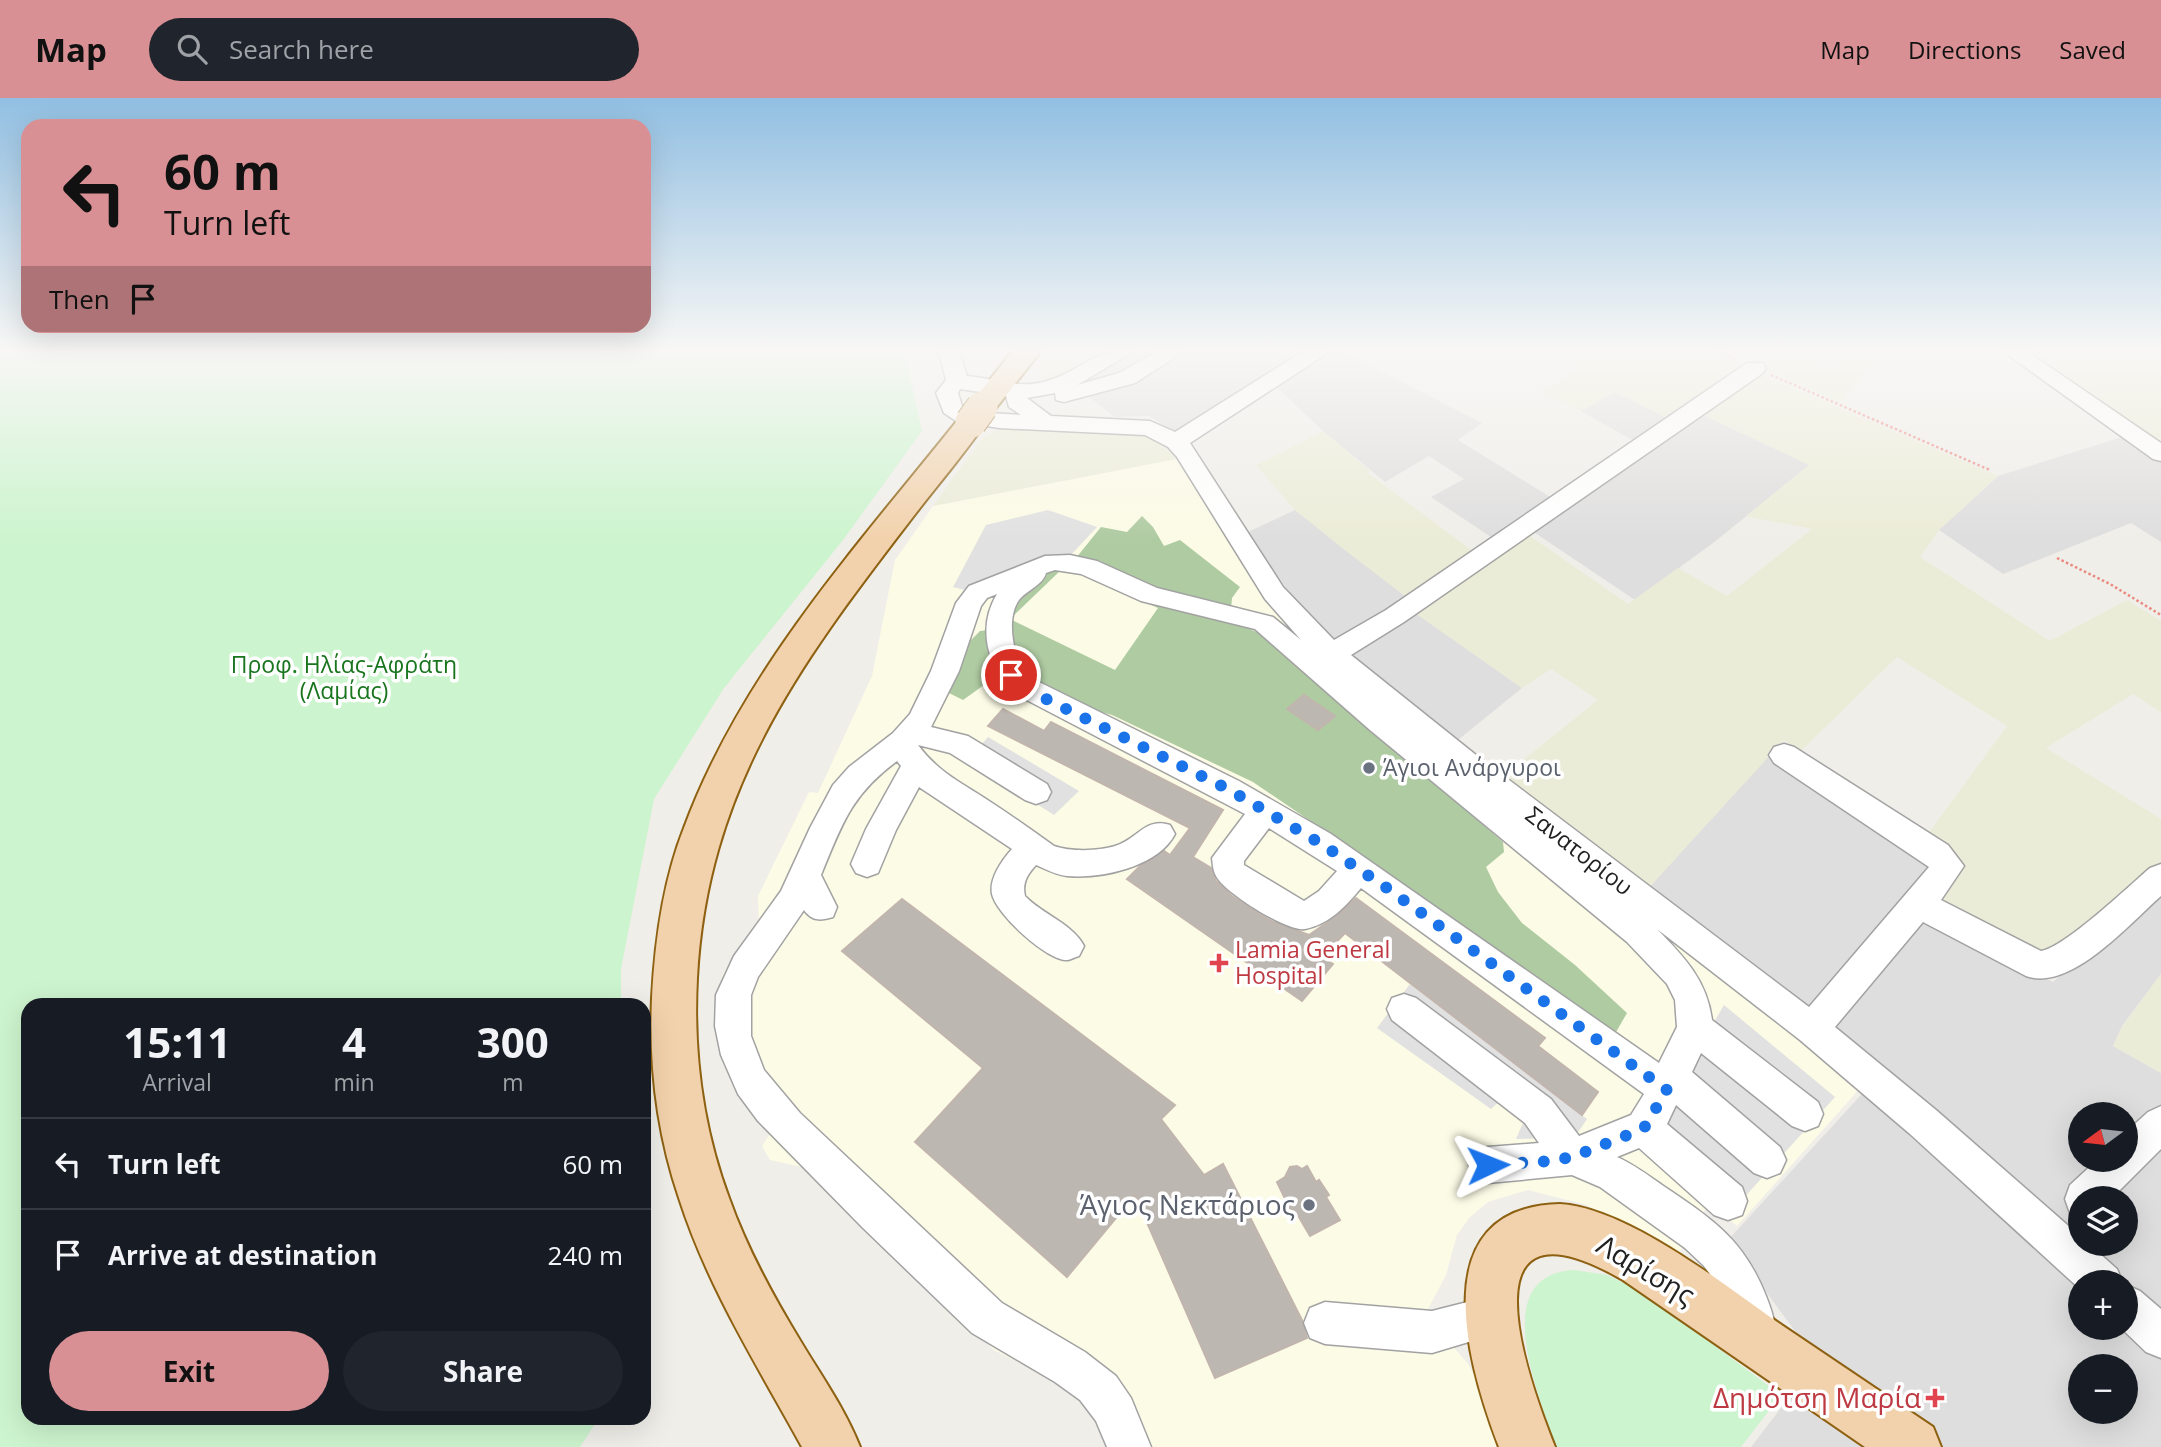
<!DOCTYPE html>
<html lang="en">
<head>
<meta charset="utf-8">
<style>
	body { margin:0; font-family:"Open Sans",sans-serif; background:#20242c; color:#f1f3f6; height:100vh; display:flex; flex-direction:column; font-size:26px; white-space:nowrap }
	* { box-sizing:border-box; margin:0 }
	p { font-size:23px; color:#9ea1a6 }
	.icon { flex:none; width:38px; height:38px; fill:none; stroke:currentColor; stroke-width:2; stroke-linecap:round; stroke-linejoin:round }
	.map { position:relative; flex:1; overflow:hidden }
	.panel { position:absolute; left:21px; top:900px; width:630px; height:427px; display:flex; flex-direction:column; background:#171b24; border-radius:21px; box-shadow:0 7px 28px #0002 }
	.panel>* { flex:none }
	.hud { position:absolute; left:21px; top:21px; width:630px; height:214px; border-radius:21px; box-shadow:0 7px 28px #0002; background:#d99094; color:#111; overflow:hidden }
	.needle { width:46px; rotate:255deg }
	.buttons { position:absolute; left:2068px; top:1004px; display:grid; gap:14px }
	.buttons a { display:grid; place-items:center; width:70px; height:70px; border-radius:50%; background:#171b24; box-shadow:0 7px 28px #0002; font-size:35px }
	.pin { position:absolute; display:grid; place-items:center; width:60px; height:60px; color:#fff; margin:-30px; border:4px solid #fff; border-radius:50%; box-shadow:0 2px 7px #0007 }
	.me { position:absolute; width:77px; margin:-38px; rotate:88deg; stroke-linejoin:round; filter:drop-shadow(0 0 5px #0008) }
	.turn { display:flex; align-items:center; gap:24px; height:147px; padding:0 28px; font-size:32px }
	.turn .icon { width:91px; height:91px; stroke-width:2.5 }
	.turn b { display:block; font-size:49px; line-height:60px }
	.then { display:flex; align-items:center; height:66px; padding:0 28px; background:#0003; gap:14px; font-size:26px }
	.eta { display:flex; justify-content:space-evenly; align-items:center; height:119px; text-align:center }
	.eta b { font-size:42px; font-weight:700; line-height:49px }
	.cta { display:flex; gap:14px; margin-top:auto; padding:14px 28px }
	.cta a { flex:1; height:80px; border-radius:42px; background:#d99094; color:#111; font-size:28px; font-weight:700; line-height:80px; text-align:center }
	.cta a+a { background:#20242c; color:#f1f3f6 }
	ul { padding:0; list-style:none }
	li { display:flex; align-items:center; gap:21px; height:91px; padding:0 28px; border-top:2px solid #363941 }
	li div { flex:1 }
	li b { display:block; font-size:26px }
	li em { font-style:normal }
	header { display:flex; align-items:center; gap:42px; box-sizing:border-box; height:98px; padding:0 35px; background:#d99094; color:#111 }
	header strong { font-size:33px }
	nav { display:flex; gap:38px; margin-inline-start:auto; font-size:24px }
	.search { width:490px; height:63px; background:#20242c; display:flex; align-items:center; gap:18px; box-sizing:border-box; padding:0 24px; border-radius:38px; color:#9ea1a6; font-size:26px }
	.map>svg:first-child { display:block }
</style>
</head>
<body>
<header>
<strong>Map</strong>
<div class="search"><svg class="icon" aria-label="search" viewBox="0 0 24 24"><circle cx="10" cy="10" r="6"/><path d="M15 15l6 6"/></svg>Search here</div>
<nav><a>Map</a><a>Directions</a><a>Saved</a></nav>
</header>
<div class="map">
<svg width="2161" height="1349" viewBox="0 0 2161 1349">
	<rect width="100%" height="100%" fill="#f0eee9"/>
	<!-- residential -->
	<g fill="#dfdede" fill-rule="evenodd">
		<path d="M 1110,254 L 1344,254 L 1482,325 L 1458,342 L 1563,407 L 1648,351 L 1581,313 L 1615,294 L 1681,327 L 1699,315 L 1810,367 L 1713,445 L 1635,502 L 1516,422 L 1491,439 L 1431,399 L 1464,381 L 1429,358 L 1385,384 L 1323,333 L 1265,278 L 1178,336 L 1149,318 L 1115,319 L 1082,294 L 1069,291 Z"/>
		<path d="M 2125,338 L 2161,363 L 2161,444 L 2131,425 L 2003,476 L 1939,432 L 1998,378 Z"/>
		<path d="M 1295,412 L 1405,498 L 1397,502 L 1522,590 L 1453,646 L 1346,554 L 1305,514 L 1256,451 L 1248,434 Z"/>
		<path d="M 1771,655 L 1939,765 L 1907,805 L 2053,884 L 2161,790 L 2161,876 L 2122,928 L 2113,948 L 2161,975 L 2161,1349 L 1751,1349 L 1817,1263 L 1728,1142 L 1882,974 L 1644,795 ZM 2081,1017 L 2126,1017 L 2126,1062 L 2081,1062 ZM 2081,1101 L 2126,1101 L 2126,1146 L 2081,1146 ZM 2081,1185 L 2126,1185 L 2126,1230 L 2081,1230 ZM 2081,1269 L 2126,1269 L 2126,1314 L 2081,1314 Z"/>
	</g>
	<!-- education -->
	<path fill="#fcfbe6" d="M 1176,361 L 1266,500 L 1863,987 L 1737,1128 L 1709,1105 L 1675,1162 L 1587,1107 L 1528,1092 L 1488,1104 L 1469,1120 L 1457,1137 L 1446,1177 L 1428,1211 L 1426,1239 L 1451,1246 L 1468,1266 L 1481,1290 L 1498,1349 L 1110,1349 L 1089,1307 L 1074,1293 L 994,1252 L 806,1070 L 770,1062 L 762,1048 L 773,1031 L 730,973 L 720,954 L 716,926 L 717,900 L 723,876 L 736,854 L 759,828 L 758,798 L 809,694 L 818,695 L 872,578 L 895,462 L 933,408 Z"/>
	<!-- farmland -->
	<g fill="#ebecd7">
		<path d="M 1051,254 L 1111,254 L 1055,281 L 1044,280 L 1035,273 Z"/>
		<path d="M 1541,254 L 1712,254 L 1746,269 L 1669,321 L 1615,294 L 1581,313 L 1542,294 L 1578,271 Z"/>
		<path d="M 1727,254 L 1799,254 L 1832,269 L 1851,254 L 1885,254 L 1840,304 Z"/>
		<path d="M 2026,254 L 2161,254 L 2161,348 L 2094,305 Z"/>
		<path d="M 1758,275 L 1998,378 L 1939,432 L 1920,459 L 2050,543 L 2127,502 L 2161,523 L 2161,614 L 2133,596 L 2046,650 L 2161,721 L 2161,764 L 2057,858 L 2048,861 L 1933,806 L 1966,767 L 1925,740 L 2007,628 L 1897,559 L 1801,653 L 1784,642 L 1644,795 L 1497,683 L 1598,602 L 1551,571 L 1522,590 L 1408,510 L 1523,433 L 1628,506 L 1678,470 L 1727,498 L 1812,431 L 1746,418 L 1809,367 L 1699,315 Z"/>
		<path d="M 1030,327 L 1141,335 L 1169,353 L 1176,361 L 933,408 L 982,340 L 1001,331 Z"/>
		<path d="M 1323,333 L 1370,373 L 1368,375 L 1474,454 L 1405,498 L 1346,453 L 1295,412 L 1256,367 Z"/>
		<path d="M 2161,876 L 2161,975 L 2113,948 L 2122,929 Z"/>
	</g>
	<!-- forest -->
	<path fill="#afcba2" d="M 1142,418 L 1153,429 L 1164,448 L 1180,442 L 1240,489 L 1232,500 L 1230,522 L 1263,537 L 1503,744 L 1504,754 L 1486,769 L 1498,794 L 1522,825 L 1575,867 L 1627,915 L 1601,960 L 1328,735 L 1253,684 L 1112,617 L 1084,609 L 1037,590 L 984,587 L 963,602 L 949,595 L 967,546 L 980,533 L 1004,530 L 1008,513 L 1047,471 L 1062,471 L 1010,521 L 1115,572 L 1158,510 L 1131,498 L 1110,470 L 1101,463 L 1076,460 L 1101,429 L 1127,434 Z"/>
	<!-- park -->
	<g fill="#ccf4ce">
		<path d="M 0,254 L 905,254 L 922,333 L 843,442 L 724,590 L 654,701 L 621,871 L 621,906 L 28,906 L 28,1320 L 599,1320 L 580,1349 L 0,1349 Z"/>
		<path d="M 1574,1172 L 1607,1177 L 1642,1194 L 1781,1297 L 1741,1349 L 1556,1349 C 1541,1301 1485,1177 1574,1172 Z"/>
	</g>
	<!-- parking -->
	<g fill="#e1e1e1">
		<path d="M 1048,412 L 1097,429 L 1070,458 L 1040,459 L 965,492 L 953,489 L 986,427 Z"/>
		<path d="M 988,639 L 1079,693 L 1054,717 L 984,673 L 980,648 Z"/>
		<path d="M 1410,886 L 1587,1021 L 1579,1033 L 1562,1040 L 1516,1041 L 1526,1018 L 1503,1000 L 1491,1011 L 1377,930 Z"/>
		<path d="M 1724,907 L 1835,999 L 1732,1113 L 1647,1040 Z"/>
	</g>
	<!-- building -->
	<g fill="#bdb7b2" stroke="#c1b5ad" stroke-width="2">
		<path d="M 1304,597 L 1335,618 L 1318,632 L 1287,611 Z"/>
		<path d="M 1003,611 L 1044,633 L 1051,624 L 1223,712 L 1193,759 L 1211,770 L 1216,783 L 1232,798 L 1271,823 L 1309,837 L 1338,817 L 1356,800 L 1545,940 L 1538,948 L 1598,994 L 1582,1017 L 1345,835 L 1322,859 L 1333,866 L 1302,903 L 1127,781 L 1140,768 L 1164,753 L 1170,757 L 1190,730 L 988,628 Z"/>
		<path d="M 902,801 L 1175,1007 L 1161,1021 L 1204,1077 L 1223,1066 L 1302,1222 L 1307,1240 L 1215,1280 L 1135,1097 L 1067,1179 L 915,1044 L 983,970 L 842,853 Z"/>
		<path d="M 1297,1068 L 1302,1071 L 1307,1068 L 1316,1084 L 1319,1082 L 1329,1097 L 1326,1099 L 1340,1122 L 1310,1138 L 1296,1114 L 1292,1115 L 1277,1084 L 1285,1079 L 1290,1069 Z"/>
	</g>
	<g fill="none" stroke-linecap="round" stroke-linejoin="round">
		<defs>
			<g id="minor">
				<path d="M 939,254 L 959,254 L 967,278 C 993,280 1017,291 1043,284 C 1078,276 1091,251 1130,254 L 1126,258 L 1077,287 L 1119,275 L 1156,254 L 1176,254 L 1178,256 L 1174,260 L 1135,285 L 1064,304 L 1056,302 L 1055,295 L 1027,300 L 1051,318 L 1150,323 L 1175,334 L 1302,254 L 1326,254 L 1323,258 L 1190,345 L 1283,489 L 1334,542 L 1386,512 L 1747,265 L 1763,265 L 1766,270 L 1763,275 L 1404,524 L 1351,557 L 1476,657 L 1809,909 L 1929,769 L 1774,665 L 1769,657 L 1774,649 L 1784,646 L 1794,649 L 1948,747 L 1964,768 L 1941,802 L 2041,853 C 2064,850 2129,788 2150,770 L 2161,766 L 2161,798 C 2129,826 2071,894 2026,878 L 1923,824 L 1835,929 L 1936,1012 L 2081,1139 L 2081,1146 L 2089,1146 L 2117,1171 L 2123,1185 L 2081,1185 L 2081,1192 L 1910,1036 L 1800,942 L 1657,831 C 1684,859 1707,882 1712,922 L 1818,1004 L 1823,1016 L 1818,1028 L 1805,1033 L 1792,1028 L 1701,955 L 1692,974 L 1780,1049 L 1786,1062 L 1780,1075 L 1767,1080 L 1754,1075 L 1676,1007 L 1667,1026 L 1742,1089 L 1747,1103 L 1742,1117 L 1728,1122 L 1714,1117 L 1639,1050 L 1617,1059 C 1633,1066 1648,1077 1662,1087 C 1712,1121 1743,1140 1766,1198 C 1774,1218 1779,1235 1771,1255 L 1756,1261 L 1741,1255 L 1725,1197 L 1704,1168 L 1685,1150 L 1600,1089 L 1572,1077 L 1488,1085 L 1475,1080 L 1469,1067 L 1475,1054 L 1488,1049 L 1539,1045 L 1525,1025 L 1392,922 L 1387,911 L 1392,900 L 1404,896 L 1416,900 L 1551,1001 L 1579,1038 L 1631,1017 L 1644,996 L 1361,790 C 1346,808 1330,826 1305,831 C 1287,834 1228,796 1218,781 C 1213,774 1213,768 1212,760 L 1245,716 L 1017,597 C 988,571 976,531 997,496 L 987,500 L 981,508 L 959,573 L 931,629 L 968,638 L 1047,686 L 1051,694 L 1047,702 L 1036,706 L 1025,702 L 950,655 L 918,647 C 937,673 960,684 986,701 C 1009,716 1032,732 1054,748 C 1071,754 1098,753 1115,748 C 1138,741 1145,719 1170,727 L 1175,736 C 1158,769 1101,781 1067,778 C 1057,777 1045,771 1036,767 C 1027,777 1022,785 1025,798 C 1042,816 1073,826 1084,848 L 1079,858 C 1075,859 1072,861 1068,862 C 1048,864 996,816 992,796 C 989,781 1002,762 1012,751 L 919,689 L 896,732 L 878,775 L 867,779 L 856,775 L 851,766 L 866,731 L 901,668 L 897,663 C 851,697 842,726 821,777 L 837,809 L 833,819 C 820,823 812,823 804,812 L 758,879 L 751,897 L 751,938 L 764,972 L 800,1015 L 1002,1205 L 1085,1254 L 1116,1278 L 1131,1300 L 1151,1349 L 1107,1349 L 1096,1323 L 1080,1302 L 1055,1284 L 972,1235 L 862,1129 L 758,1023 L 738,996 L 721,957 L 715,928 L 716,897 L 734,858 L 781,793 L 810,730 L 833,687 L 849,669 L 893,635 L 910,616 L 931,573 L 956,505 L 969,488 L 1045,458 L 1070,457 L 1097,463 L 1157,490 L 1273,519 L 1301,542 L 1265,501 L 1177,359 L 1168,349 L 1145,337 L 999,330 L 956,323 L 944,315 L 936,295 L 946,282 ZM 960,291 L 1006,298 L 1009,309 L 1021,317 L 974,314 L 962,308 L 958,295 ZM 1055,472 L 1081,476 L 1141,503 L 1255,531 L 1370,632 L 1627,844 L 1667,886 L 1675,902 L 1677,929 L 1659,965 L 1331,736 L 1239,683 L 1037,583 C 1031,578 1024,574 1021,567 C 1012,550 1007,519 1019,502 C 1027,492 1043,487 1046,475 ZM 1269,730 L 1337,773 L 1319,793 L 1304,803 L 1244,767 L 1244,763 Z"/>
				<path d="M 2004,254 L 2028,254 L 2161,345 L 2161,363 L 2153,361 Z"/>
				<path d="M 2161,1008 L 2161,1051 L 2111,1101 L 2081,1101 L 2081,1119 L 2070,1115 L 2065,1101 L 2070,1087 L 2097,1062 L 2126,1062 L 2126,1034 L 2148,1014 Z"/>
				<path d="M 2126,1187 L 2140,1193 L 2161,1211 L 2161,1260 L 2146,1254 L 2121,1230 L 2126,1230 Z"/>
				<path d="M 1491,1198 L 1505,1205 L 1512,1219 L 1505,1233 L 1432,1255 L 1325,1246 L 1310,1240 L 1304,1225 L 1310,1210 L 1325,1204 L 1432,1213 Z"/>
			</g>
			<g id="major">
				<path d="M 1012,254 L 1040,254 L 992,315 L 982,318 L 972,315 L 968,309 Z"/>
				<path d="M 971,315 L 981,318 L 986,324 C 962,359 934,391 909,424 C 798,568 707,692 697,880 C 693,955 703,1030 729,1100 C 747,1151 773,1198 801,1244 C 822,1279 845,1311 860,1349 L 802,1349 C 757,1267 708,1190 679,1100 C 657,1035 649,968 652,900 C 655,843 663,783 684,730 C 742,573 858,447 961,318 Z"/>
				<path d="M 1560,1106 C 1628,1110 1727,1189 1783,1228 C 1833,1262 1883,1295 1933,1329 L 1941,1349 L 1865,1349 L 1623,1182 C 1462,1089 1524,1272 1555,1349 L 1499,1349 C 1468,1268 1421,1109 1560,1106 Z"/>
			</g>
		</defs>
		<!-- minor casing -->
		<use href="#minor" stroke="#a2a2a2" stroke-width="3"/>
		<!-- major casing -->
		<use href="#major" stroke="#8d6111" stroke-width="4"/>
		<!-- path -->
		<g stroke="#eb887f" stroke-width="2.5" stroke-dasharray="2.5 2.5" stroke-linecap="butt">
			<path d="M 1719,254 L 1735,261"/>
			<path d="M 1771,277 L 1990,372"/>
			<path d="M 2057,460 L 2110,486 L 2161,517"/>
		</g>
		<!-- minor -->
		<use href="#minor" fill="#fff" fill-rule="evenodd"/>
		<!-- major -->
		<use href="#major" fill="#f2d2ac" fill-rule="evenodd"/>
		<defs>
			<path id="major-bridge" d="M 971,324 L 982,309"/>
		</defs>
		<!-- major-bridge casing -->
		<use href="#major-bridge" stroke="#8d6111" stroke-width="33" stroke-linecap="butt"/>
		<!-- major-bridge -->
		<use href="#major-bridge" stroke="#f2d2ac" stroke-width="31"/>
	</g>
	<!-- sky -->
	<linearGradient id="sky" x2="0" y2="1"><stop stop-color="#91bfe2"/><stop offset="0.57" stop-color="#f8f7f5"/><stop offset="1" stop-color="#f8f7f5" stop-opacity="0"/></linearGradient>
	<rect width="2161" height="442" fill="url(#sky)"/>
	<g fill="none" stroke-linecap="round" stroke-linejoin="round">
		<!-- route -->
		<path stroke="#1a73e8" stroke-width="12" stroke-dasharray="0 21.6" d="M 1011,577 L 1042,599 L 1228,691 L 1320,745 L 1384,788 L 1667,992 L 1644,1030 L 1633,1035 L 1572,1059 L 1550,1063 L 1488,1067"/>
	</g>
	<!-- markers -->
	<g fill="#6b7280" stroke="#fff" stroke-width="2.5">
		<circle cx="1369" cy="670" r="7"/>
		<circle cx="1309" cy="1107" r="7"/>
	</g>
	<g fill="#e0444e" stroke="#fff" stroke-width="2.5">
		<path d="M1215.5 854.5h7v7h7v7h-7v7h-7v-7h-7v-7h7z"/>
		<path d="M1931.5 1289.5h7v7h7v7h-7v7h-7v-7h-7v-7h7z"/>
	</g>
	<g text-anchor="middle" stroke-width="7" stroke-linejoin="round" paint-order="stroke">
		<!-- park labels -->
		<g font-size="23" fill="#19751e" stroke="#fff">
			<text x="344" y="575">Προφ. Ηλίας-Αφράτη<tspan x="344" dy="26">(Λαμίας)</tspan></text>
		</g>
		<!-- worship labels -->
		<g font-size="23" fill="#5b616d" stroke="#fff" text-anchor="start">
			<text x="1383" y="678">Άγιοι Ανάργυροι</text>
		</g>
		<!-- street labels -->
		<g font-size="23" fill="#212121" stroke="#fff">
			<text transform="translate(1579 753) rotate(38)" y="8">Σανατορίου</text>
		</g>
		<!-- health labels -->
		<g font-size="23" fill="#be3a42" stroke="#fff" text-anchor="start">
			<text x="1235" y="860">Lamia General<tspan x="1235" dy="26">Hospital</tspan></text>
		</g>
		<!-- near-worship labels -->
		<g font-size="28" fill="#5b616d" stroke="#fff" text-anchor="end">
			<text x="1295" y="1117">Άγιος Νεκτάριος</text>
		</g>
		<!-- near-street labels -->
		<g font-size="28" fill="#212121" stroke="#fff">
			<text transform="translate(1646 1172) rotate(31)" y="10">Λαρίσης</text>
		</g>
		<!-- near-health labels -->
		<g font-size="28" fill="#be3a42" stroke="#fff" text-anchor="end">
			<text x="1921" y="1310">Δημότση Μαρία</text>
		</g>
	</g>
</svg>
<div class="buttons">
<a><svg class="needle" viewBox="-14 -14 28 28"><path d="M0-13l5 13h-10z" fill="#e53935"/><path d="M0 13l5-13h-10z" fill="#9ea1a6"/></svg></a>
<a><svg class="icon" aria-label="layers" viewBox="0 0 24 24"><path d="M12 4l9 5-9 5-9-5zM3 14l9 5 9-5"/></svg></a>
<a>+</a>
<a>−</a>
</div>
<div class="pin" style="left:1011px;top:577px;background:#d93025"><svg class="icon" aria-label="arrive" viewBox="0 0 24 24"><path d="M6 21V4h12l-3 4 3 4H6"/></svg></div>
<svg class="me" style="left:1488px;top:1067px" viewBox="-20 -20 40 40"><path d="M0-17L14 15 0 8-14 15z" fill="#1a73e8" stroke="#fff" stroke-width="4"/></svg>
<div class="hud">
<div class="turn"><svg class="icon" aria-label="left" viewBox="0 0 24 24"><path d="M17 20v-9H6M10 6l-5 5 5 5"/></svg><div><b>60 m</b>Turn left</div></div>
<div class="then">Then<svg class="icon" aria-label="arrive" viewBox="0 0 24 24"><path d="M6 21V4h12l-3 4 3 4H6"/></svg></div>
</div>
<section class="panel">
<div class="eta">
<div><b>15:11</b><p>Arrival</p></div>
<div><b>4</b><p>min</p></div>
<div><b>300</b><p>m</p></div>
</div>
<ul>
<li><svg class="icon" aria-label="left" viewBox="0 0 24 24"><path d="M17 20v-9H6M10 6l-5 5 5 5"/></svg><div><b>Turn left</b></div><em>60 m</em></li>
<li><svg class="icon" aria-label="arrive" viewBox="0 0 24 24"><path d="M6 21V4h12l-3 4 3 4H6"/></svg><div><b>Arrive at destination</b></div><em>240 m</em></li>
</ul>
<div class="cta"><a>Exit</a><a>Share</a></div>
</section>
</div>
</body>
</html>
